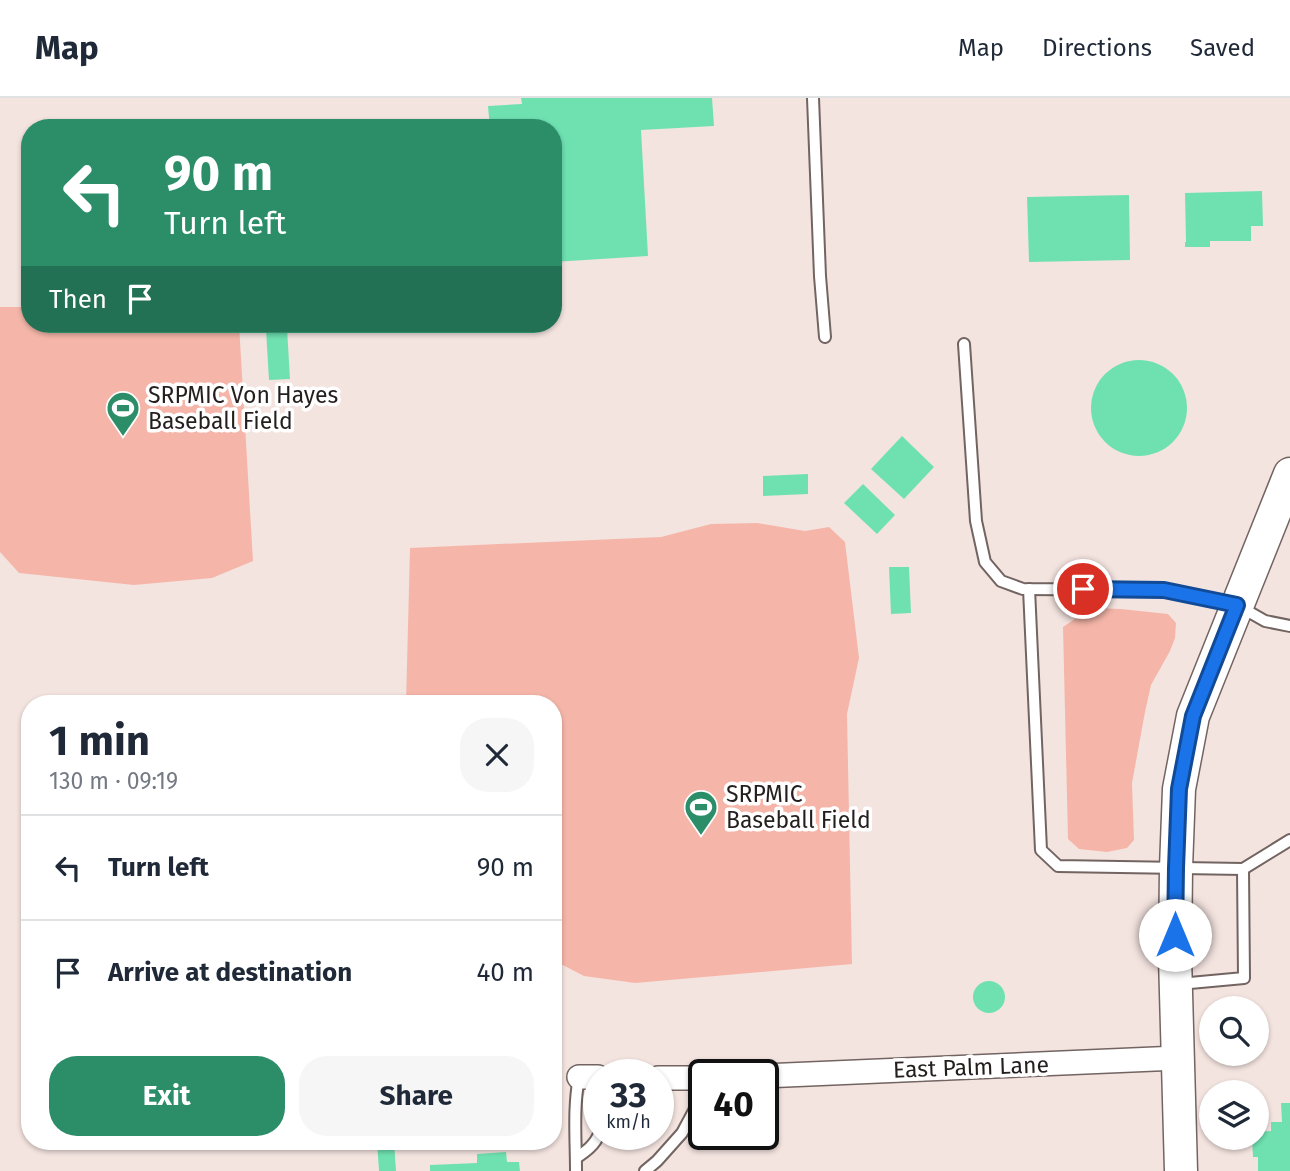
<!DOCTYPE html>
<html lang="en">
<head>
<meta charset="utf-8">
<style>
	body { margin:0; font-family:"Fira Sans",sans-serif; background:#f6f6f7; color:#1f2937; height:100vh; display:flex; flex-direction:column; font-size:26px; white-space:nowrap }
	* { box-sizing:border-box; margin:0 }
	p { font-size:23px; color:#747a83 }
	.icon { flex:none; width:38px; height:38px; fill:none; stroke:currentColor; stroke-width:2; stroke-linecap:round; stroke-linejoin:round }
	.map { position:relative; flex:1; overflow:hidden }
	.side { position:absolute; left:21px; top:597px; width:541px; height:455px; display:flex; flex-direction:column; background:#fff; border-radius:28px; box-shadow:0 2px 5px #0004 }
	.side>* { flex:none }
	.hud { position:absolute; left:21px; top:21px; width:541px; height:214px; border-radius:28px; box-shadow:0 2px 5px #0004; background:#2b8e69; color:#fff; overflow:hidden }
	.tools { position:absolute; left:1199px; top:898px; display:grid; gap:14px }
	.tools a { display:grid; place-items:center; width:70px; height:70px; border-radius:50%; background:#fff; box-shadow:0 2px 5px #0004; font-size:35px }
	.speed { position:absolute; left:583px; top:961px; display:flex; gap:14px; font-size:35px; font-weight:700; text-align:center }
	.speed>* { display:grid; place-content:center; width:91px; height:91px; border-radius:50%; background:#fff; box-shadow:0 2px 5px #0004; line-height:1 }
	.speed small { font-size:18px; font-weight:400 }
	.speed .limit { border:4px solid #111; border-radius:10px; background:#fff; color:#111 }
	.pin { position:absolute; display:grid; place-items:center; width:60px; height:60px; color:#fff; margin:-30px; border:4px solid #fff; border-radius:50%; box-shadow:0 2px 7px #0007 }
	.me { position:absolute; width:77px; margin:-38px; rotate:0deg; stroke-linejoin:round; filter:drop-shadow(0 0 5px #0008) }
	.turn { display:flex; align-items:center; gap:24px; height:147px; padding:0 28px; font-size:32px }
	.turn .icon { width:91px; height:91px; stroke-width:2.5 }
	.turn b { display:block; font-size:49px; line-height:60px }
	.then { display:flex; align-items:center; height:66px; padding:0 28px; background:#0003; gap:14px; font-size:26px }
	.round { display:grid; place-items:center; flex:none; width:74px; height:74px; border-radius:28px; background:#f6f6f7 }
	.overview { display:flex; align-items:center; justify-content:space-between; height:119px; padding:0 28px }
	h1 { font-size:42px; font-weight:700; line-height:52px }
	.action { display:flex; gap:14px; margin-top:auto; padding:14px 28px }
	.action a { flex:1; height:80px; border-radius:28px; background:#2b8e69; color:#fff; font-size:28px; font-weight:700; line-height:80px; text-align:center }
	.action a+a { background:#f6f6f7; color:#1f2937 }
	ul { padding:0; list-style:none }
	li { display:flex; align-items:center; gap:21px; height:105px; padding:0 28px; border-top:2px solid #e0e1e3 }
	li div { flex:1 }
	li b { display:block; font-size:26px }
	li em { font-style:normal }
	header { display:flex; align-items:center; gap:42px; box-sizing:border-box; height:98px; padding:0 35px; background:#fff; border-bottom:2px solid #e0e1e3 }
	header strong { font-size:33px }
	nav { display:flex; gap:38px; margin-inline-start:auto; font-size:24px }
	.map>svg:first-child { display:block }
</style>
</head>
<body>
<header>
<strong>Map</strong>
<nav><a>Map</a><a>Directions</a><a>Saved</a></nav>
</header>
<div class="map">
<svg width="1290" height="1073" viewBox="0 0 1290 1073">
	<rect width="100%" height="100%" fill="#f4e4e0"/>
	<!-- green -->
	<g fill="#f5b6a9">
		<path d="M 0,209 L 30,209 L 30,226 L 239,226 L 253,463 L 212,480 L 134,487 L 19,475 L 0,454 Z"/>
		<path d="M 757,425 L 805,433 L 829,429 L 845,444 L 859,560 L 847,616 L 852,866 L 635,885 L 584,878 L 553,862 L 553,606 L 406,605 L 410,450 L 661,439 L 711,426 Z"/>
		<path d="M 1091,510 L 1121,511 L 1168,516 L 1176,525 L 1175,540 L 1170,553 L 1151,587 L 1145,614 L 1132,685 L 1134,742 L 1127,750 L 1107,754 L 1079,751 L 1068,741 L 1063,529 Z"/>
	</g>
	<!-- building -->
	<g fill="#6fe1b1">
		<path d="M 521,0 L 712,0 L 714,28 L 641,32 L 648,158 L 553,164 L 553,30 L 490,30 L 488,8 L 522,6 Z"/>
		<path d="M 1262,93 L 1263,128 L 1251,128 L 1251,143 L 1210,143 L 1210,149 L 1185,149 L 1185,144 L 1186,144 L 1185,95 Z"/>
		<path d="M 1129,97 L 1130,162 L 1029,164 L 1027,99 Z"/>
		<path d="M 287,230 L 290,281 L 269,282 L 266,232 Z"/>
		<circle cx="1139" cy="310" r="48"/>
		<path d="M 902,338 L 934,369 L 904,401 L 871,371 Z"/>
		<path d="M 808,376 L 808,396 L 763,398 L 763,378 Z"/>
		<path d="M 863,386 L 895,417 L 877,436 L 844,405 Z"/>
		<path d="M 889,469 L 909,469 L 911,515 L 891,516 Z"/>
		<circle cx="989" cy="899" r="16"/>
		<path d="M 1281,1005 L 1290,1005 L 1290,1073 L 1258,1073 L 1258,1059 L 1253,1059 L 1252,1040 L 1256,1040 L 1256,1034 L 1271,1033 L 1271,1024 L 1282,1024 Z"/>
		<path d="M 377,1043 L 394,1043 L 396,1073 L 379,1073 Z"/>
		<path d="M 506,1054 L 507,1064 L 519,1064 L 520,1073 L 430,1073 L 430,1067 L 477,1065 L 477,1056 Z"/>
	</g>
	<g fill="none" stroke-linecap="round" stroke-linejoin="round">
		<defs>
			<g id="lane">
				<path d="M 813,0 L 820,178 L 825,239"/>
				<path d="M 964,246 L 976,423 L 985,464 L 1001,483 L 1023,491 L 1164,492 L 1237,507 L 1265,523 L 1290,528"/>
				<path d="M 1029,491 L 1041,752 L 1058,768 L 1243,771 L 1290,742"/>
				<path d="M 1179,886 L 1244,880 L 1243,771"/>
				<path d="M 576,1060 C 585,1054 595,1047 599,1036"/>
				<path d="M 576,1073 C 576,1042 573,1010 579,979"/>
				<path d="M 645,1073 L 657,1063 L 682,1035 L 704,994"/>
			</g>
			<g id="street">
				<path d="M 763,978 L 1178,960"/>
				<path d="M 579,979 L 598,979"/>
				<path d="M 658,980 L 704,980"/>
			</g>
			<path id="secondary" d="M 1181,1073 L 1175,859 L 1176,770 L 1179,691 L 1193,618 L 1290,376"/>
		</defs>
		<!-- lane casing -->
		<use href="#lane" stroke="#726461" stroke-width="14"/>
		<!-- street casing -->
		<use href="#street" stroke="#726461" stroke-width="26"/>
		<!-- secondary casing -->
		<use href="#secondary" stroke="#726461" stroke-width="35"/>
		<!-- lane -->
		<use href="#lane" stroke="#fff" stroke-width="10"/>
		<!-- street -->
		<use href="#street" stroke="#fff" stroke-width="23"/>
		<!-- secondary -->
		<use href="#secondary" stroke="#fff" stroke-width="32"/>
	</g>
	<g fill="none" stroke-linecap="round" stroke-linejoin="round">
		<defs>
			<path id="route" d="M 1083,491 L 1164,492 L 1237,507 L 1193,618 L 1179,691 L 1176,770 L 1175,837"/>
		</defs>
		<!-- route casing -->
		<use href="#route" stroke="#114b97" stroke-width="18"/>
		<!-- route -->
		<use href="#route" stroke="#1a73e8" stroke-width="12"/>
	</g>
	<!-- icons -->
	<defs>
		<symbol id="stadium-pin" viewBox="-11 -11 22 30"><path d="M0 17L-7.5 6A9.5 9.5 0 1 1 7.5 6Z" fill="#2b8e69" stroke="#fff"/><path d="M0-5a6.5 5 0 1 0 0 10a6.5 5 0 1 0 0-10ZM-3.5-1.8h7v3.6h-7Z" fill="#fff"/></symbol>
	</defs>
	<g fill-rule="evenodd">
		<use href="#stadium-pin" x="104" y="291" width="38" height="52"/>
		<use href="#stadium-pin" x="682" y="690" width="38" height="52"/>
	</g>
	<g text-anchor="middle" stroke-width="7" stroke-linejoin="round" paint-order="stroke">
		<!-- poi labels -->
		<g font-size="23" fill="#241f1e" stroke="#fff" text-anchor="start">
			<text x="148" y="305">SRPMIC Von Hayes<tspan x="148" dy="26">Baseball Field</tspan></text>
			<text x="726" y="704">SRPMIC<tspan x="726" dy="26">Baseball Field</tspan></text>
		</g>
		<!-- street labels -->
		<g font-size="23" fill="#241f1e" stroke="#fff">
			<text transform="translate(971 969) rotate(-2)" y="8">East Palm Lane</text>
		</g>
	</g>
</svg>
<div class="tools">
<a><svg class="icon" aria-label="search" viewBox="0 0 24 24"><circle cx="10" cy="10" r="6"/><path d="M15 15l6 6"/></svg></a>
<a><svg class="icon" aria-label="layers" viewBox="0 0 24 24"><path d="M12 4l9 5-9 5-9-5zM3 14l9 5 9-5"/></svg></a>
</div>
<div class="speed"><div>33<small>km/h</small></div><div class="limit">40</div></div>
<div class="pin" style="left:1083px;top:491px;background:#d93025"><svg class="icon" aria-label="arrive" viewBox="0 0 24 24"><path d="M6 21V4h12l-3 4 3 4H6"/></svg></div>
<svg class="me" style="left:1175px;top:837px" viewBox="-20 -20 40 40"><circle r="19" fill="#fff"/><path d="M0-13L10 11 0 6-10 11z" fill="#1a73e8"/></svg>
<div class="hud">
<div class="turn"><svg class="icon" aria-label="left" viewBox="0 0 24 24"><path d="M17 20v-9H6M10 6l-5 5 5 5"/></svg><div><b>90 m</b>Turn left</div></div>
<div class="then">Then<svg class="icon" aria-label="arrive" viewBox="0 0 24 24"><path d="M6 21V4h12l-3 4 3 4H6"/></svg></div>
</div>
<section class="side">
<div class="overview"><div><h1>1 min</h1><p>130 m · 09:19</p></div><a class="round"><svg class="icon" aria-label="close" viewBox="0 0 24 24"><path d="M6 6l12 12M18 6L6 18"/></svg></a></div>
<ul>
<li><svg class="icon" aria-label="left" viewBox="0 0 24 24"><path d="M17 20v-9H6M10 6l-5 5 5 5"/></svg><div><b>Turn left</b></div><em>90 m</em></li>
<li><svg class="icon" aria-label="arrive" viewBox="0 0 24 24"><path d="M6 21V4h12l-3 4 3 4H6"/></svg><div><b>Arrive at destination</b></div><em>40 m</em></li>
</ul>
<div class="action"><a>Exit</a><a>Share</a></div>
</section>
</div>
</body>
</html>
